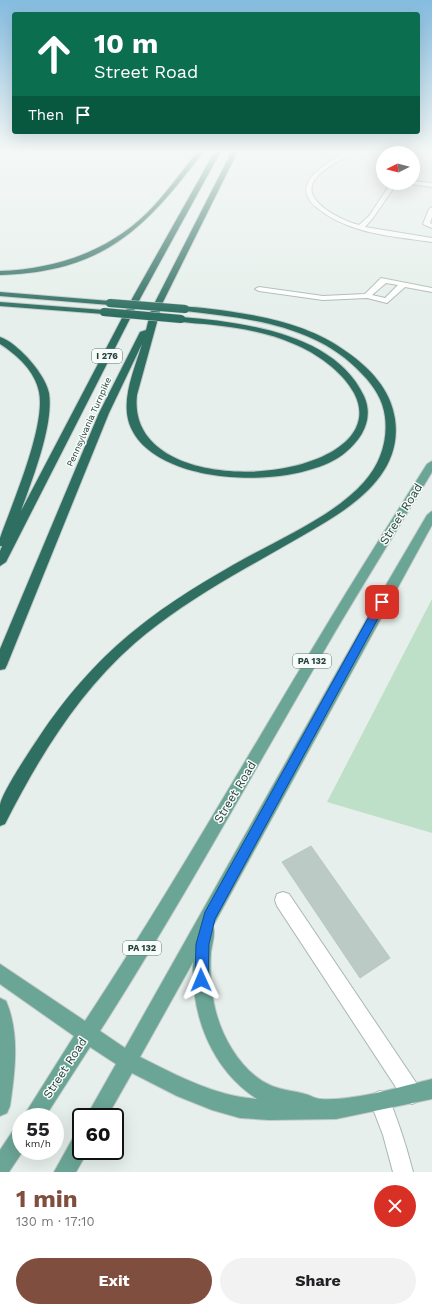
<!DOCTYPE html>
<html lang="en">
<head>
<meta charset="utf-8">
<style>
	body { margin:0; font-family:"Work Sans",sans-serif; background:#f2f2f2; color:#202124; height:100vh; display:flex; flex-direction:column; font-size:15px; white-space:nowrap }
	* { box-sizing:border-box; margin:0 }
	p { font-size:13px; color:#757577 }
	.icon { flex:none; width:22px; height:22px; fill:none; stroke:currentColor; stroke-width:2; stroke-linecap:round; stroke-linejoin:round }
	.map { position:relative; height:1172px; overflow:hidden }
	.sheet { display:flex; flex-direction:column; background:#fff; flex:1 }
	.sheet>* { flex:none }
	.hud { position:absolute; left:12px; top:12px; width:408px; height:122px; border-radius:4px; box-shadow:0 4px 16px #0002; background:#0b6e4f; color:#fff; overflow:hidden }
	.needle { width:26px; rotate:264deg }
	.buttons { position:absolute; left:376px; top:146px; display:grid; gap:8px }
	.buttons a { display:grid; place-items:center; width:44px; height:44px; border-radius:50%; background:#fff; box-shadow:0 4px 16px #0002; font-size:20px }
	.speed { position:absolute; left:12px; top:1108px; display:flex; gap:8px; font-size:20px; font-weight:700; text-align:center }
	.speed>* { display:grid; place-content:center; width:52px; height:52px; border-radius:50%; background:#fff; box-shadow:0 4px 16px #0002; line-height:1 }
	.speed small { font-size:10px; font-weight:400 }
	.speed .limit { border:2px solid #111; border-radius:6px; background:#fff; color:#111 }
	.pin { position:absolute; display:grid; place-items:center; width:34px; height:34px; color:#fff; margin:-17px; border-radius:8px; box-shadow:0 2px 6px #0006 }
	.me { position:absolute; width:44px; margin:-22px; rotate:359deg; stroke-linejoin:round; filter:drop-shadow(0 0 3px #0008) }
	.turn { display:flex; align-items:center; gap:14px; height:84px; padding:0 16px; font-size:18px }
	.turn .icon { width:52px; height:52px; stroke-width:2.5 }
	.turn b { display:block; font-size:28px; line-height:34px }
	.then { display:flex; align-items:center; height:38px; padding:0 16px; background:#0003; gap:8px; font-size:15px }
	.round { display:grid; place-items:center; flex:none; width:42px; height:42px; border-radius:21px; background:#f2f2f2 }
	.summary { display:flex; align-items:center; justify-content:space-between; height:68px; padding:0 16px }
	h1 { font-size:24px; font-weight:700; line-height:30px; color:#7f4e3f }
	.action { display:flex; gap:8px; margin-top:auto; padding:8px 16px }
	.action a { flex:1; height:46px; border-radius:24px; background:#7f4e3f; color:#fff; font-size:16px; font-weight:700; line-height:46px; text-align:center }
	.action a+a { background:#f2f2f2; color:#202124 }
	.map>svg:first-child { display:block }
</style>
</head>
<body>
<div class="map">
<svg width="432" height="1172" viewBox="0 0 432 1172">
	<rect width="100%" height="100%" fill="#e6efeb"/>
	<!-- green -->
	<path fill="#bfe0c8" d="M 432,599 L 432,833 L 327,802 Z"/>
	<!-- building -->
	<path fill="#bbcac4" stroke="#b8c9c2" d="M 311,846 L 390,958 L 360,978 L 282,862 Z"/>
	<g fill="none" stroke-linecap="round" stroke-linejoin="round">
		<defs>
			<g id="minor">
				<path d="M 314,151 L 342,154 L 346,151 L 353,151 C 342,161 326,166 316,178 C 297,200 343,221 359,225 L 369,216 L 391,183 L 397,183 L 373,218 L 365,227 L 432,238 L 432,242 C 392,236 348,234 316,207 C 291,185 320,168 338,156 Z"/>
				<path d="M 411,151 L 417,151 L 413,154 L 409,153 Z"/>
				<path d="M 413,181 L 432,183 L 432,187 L 411,184 L 410,183 L 413,183 Z"/>
				<path d="M 432,207 L 432,217 L 430,223 L 432,224 L 432,228 L 423,224 L 429,209 Z"/>
				<path d="M 381,278 L 432,288 L 432,292 L 405,287 L 387,303 L 367,298 L 323,300 L 259,291 L 255,289 L 259,287 L 323,296 L 365,294 ZM 386,283 L 398,285 L 385,298 L 372,295 Z"/>
				<path d="M 283,892 L 289,894 L 419,1087 L 422,1094 L 419,1101 L 412,1104 L 405,1101 L 277,906 L 275,900 L 277,894 Z"/>
				<path d="M 380,1091 L 387,1094 C 398,1120 406,1145 413,1172 L 393,1172 L 383,1135 L 370,1101 L 373,1094 Z"/>
			</g>
			<g id="major">
				<path d="M 432,461 L 432,472 C 400,525 367,578 335,632 C 257,765 183,901 100,1031 L 125,1048 L 383,590 L 427,515 L 432,511 L 432,525 L 213,926 C 216,934 212,944 211,952 C 210,967 210,983 213,998 C 218,1031 239,1072 272,1086 C 282,1090 294,1091 305,1094 C 310,1095 316,1099 321,1099 C 355,1101 399,1087 432,1079 L 432,1099 L 336,1119 L 269,1120 L 240,1118 L 212,1110 L 177,1096 L 132,1073 L 107,1117 L 86,1117 L 116,1064 L 90,1047 L 45,1117 L 23,1117 L 74,1036 L 0,984 L 0,964 L 85,1021 C 170,892 246,758 326,626 C 359,571 393,518 427,464 ZM 193,962 C 191,1015 211,1069 257,1099 C 215,1096 178,1076 140,1057 Z"/>
				<path d="M 0,998 L 6,1001 C 20,1033 15,1072 10,1106 L 7,1113 L 0,1116 Z"/>
				<path d="M 21,1126 L 21,1151 L 23,1151 L 9,1172 L 0,1172 L 0,1150 L 14,1129 Z"/>
				<path d="M 81,1133 L 81,1151 L 88,1151 L 76,1172 L 54,1172 L 74,1136 Z"/>
			</g>
			<g id="highway">
				<path d="M 198,151 L 204,151 C 145,229 104,272 0,275 L 0,271 C 55,269 107,252 147,213 C 166,194 181,172 198,151 Z"/>
				<path d="M 215,151 L 221,151 L 141,297 L 6,562 L 0,566 L 0,551 L 2,546 L 0,546 L 0,538 C 12,504 46,426 39,392 C 35,371 17,355 0,344 L 0,337 C 10,340 20,350 27,357 C 36,367 46,380 49,393 C 54,425 32,480 21,511 L 133,297 Z"/>
				<path d="M 232,151 L 238,151 L 162,304 L 137,395 C 124,511 401,483 354,393 C 342,371 316,353 294,344 C 269,333 241,328 214,325 C 202,323 190,324 178,321 L 177,319 L 181,317 C 242,322 335,333 364,396 C 374,418 363,438 346,452 C 301,491 151,489 129,423 C 121,398 135,368 142,344 L 109,413 L 7,665 L 5,669 L 0,670 L 0,649 L 99,413 L 140,332 L 146,330 L 151,310 Z"/>
				<path d="M 0,292 L 110,301 L 114,303 L 110,305 L 0,296 Z"/>
				<path d="M 0,302 L 104,310 L 108,312 L 104,314 L 0,306 Z"/>
				<path d="M 182,307 C 194,306 208,309 220,310 C 264,316 311,325 347,352 C 370,368 391,390 395,419 C 404,481 340,514 295,540 C 274,552 253,564 232,576 C 198,596 165,617 135,643 C 78,693 39,757 5,824 L 0,826 C 0,819 0,812 0,805 C 2,792 31,749 39,737 C 96,652 154,609 242,560 C 280,539 335,515 364,482 C 380,464 388,441 385,417 C 383,400 374,386 362,374 C 317,325 247,318 185,311 L 182,311 Z"/>
			</g>
		</defs>
		<!-- minor casing -->
		<use href="#minor" stroke="#a8b8b2" stroke-width="2"/>
		<!-- major casing -->
		<use href="#major" stroke="#c2cac8" stroke-width="2"/>
		<!-- highway casing -->
		<use href="#highway" stroke="#c2cac8" stroke-width="2"/>
		<!-- minor -->
		<use href="#minor" fill="#fff" fill-rule="evenodd"/>
		<!-- major -->
		<use href="#major" fill="#6aa596" fill-rule="evenodd"/>
		<!-- highway -->
		<use href="#highway" fill="#2f6f62" fill-rule="evenodd"/>
		<defs>
			<g id="highway-bridge">
				<path d="M 110,303 L 185,309"/>
				<path d="M 104,312 L 181,319"/>
			</g>
		</defs>
		<!-- highway-bridge casing -->
		<use href="#highway-bridge" stroke="#c2cac8" stroke-width="9" stroke-linecap="butt"/>
		<!-- highway-bridge -->
		<use href="#highway-bridge" stroke="#2f6f62" stroke-width="8"/>
	</g>
	<!-- sky -->
	<linearGradient id="sky" x2="0" y2="1"><stop stop-color="#84bce0"/><stop offset="0.48" stop-color="#f4f8f6"/><stop offset="1" stop-color="#f4f8f6" stop-opacity="0"/></linearGradient>
	<rect width="432" height="315" fill="url(#sky)"/>
	<!-- route -->
	<path fill="#1a73e8" stroke="#114b97" d="M 382,599 L 387,602 L 215,919 L 209,944 L 208,980 L 206,985 L 201,987 L 197,985 L 195,980 L 196,944 L 205,912 L 377,602 Z"/>
	<g text-anchor="middle" stroke-width="3" stroke-linejoin="round" paint-order="stroke">
		<!-- shield labels -->
		<g fill="#f7fbf9" stroke="#637a73" stroke-width="1">
			<rect x="92" y="349" width="30" height="14" rx="3"/>
			<rect x="293" y="654" width="38" height="14" rx="3"/>
			<rect x="123" y="941" width="38" height="14" rx="3"/>
		</g>
		<g font-size="9" font-weight="bold" fill="#24423a">
			<text x="107" y="359">I 276</text>
			<text x="312" y="664">PA 132</text>
			<text x="142" y="951">PA 132</text>
		</g>
		<!-- far-street labels -->
		<g font-size="9" fill="#24423a" stroke="#f7fbf9">
			<text transform="translate(89 422) rotate(-66)" y="3">Pennsylvania Turnpike</text>
		</g>
		<!-- near-street labels -->
		<g font-size="12" fill="#24423a" stroke="#f7fbf9">
			<text transform="translate(401 514) rotate(-58)" y="4">Street Road</text>
			<text transform="translate(235 792) rotate(-59)" y="4">Street Road</text>
			<text transform="translate(65 1068) rotate(-57)" y="4">Street Road</text>
		</g>
	</g>
</svg>
<div class="buttons">
<a><svg class="needle" viewBox="-14 -14 28 28"><path d="M0-13l5 13h-10z" fill="#e53935"/><path d="M0 13l5-13h-10z" fill="#757577"/></svg></a>
</div>
<div class="speed"><div>55<small>km/h</small></div><div class="limit">60</div></div>
<div class="pin" style="left:382px;top:602px;background:#d93025"><svg class="icon" aria-label="arrive" viewBox="0 0 24 24"><path d="M6 21V4h12l-3 4 3 4H6"/></svg></div>
<svg class="me" style="left:201px;top:980px" viewBox="-20 -20 40 40"><path d="M0-17L14 15 0 8-14 15z" fill="#1a73e8" stroke="#fff" stroke-width="4"/></svg>
<div class="hud">
<div class="turn"><svg class="icon" aria-label="ahead" viewBox="0 0 24 24"><path d="M12 20V5M6 11l6-6 6 6"/></svg><div><b>10 m</b>Street Road</div></div>
<div class="then">Then<svg class="icon" aria-label="arrive" viewBox="0 0 24 24"><path d="M6 21V4h12l-3 4 3 4H6"/></svg></div>
</div>
</div>
<section class="sheet">
<div class="summary"><div><h1>1 min</h1><p>130 m · 17:10</p></div><a class="round" style="background:#d93025;color:#fff"><svg class="icon" aria-label="close" viewBox="0 0 24 24"><path d="M6 6l12 12M18 6L6 18"/></svg></a></div>
<div class="action"><a>Exit</a><a>Share</a></div>
</section>
</body>
</html>
